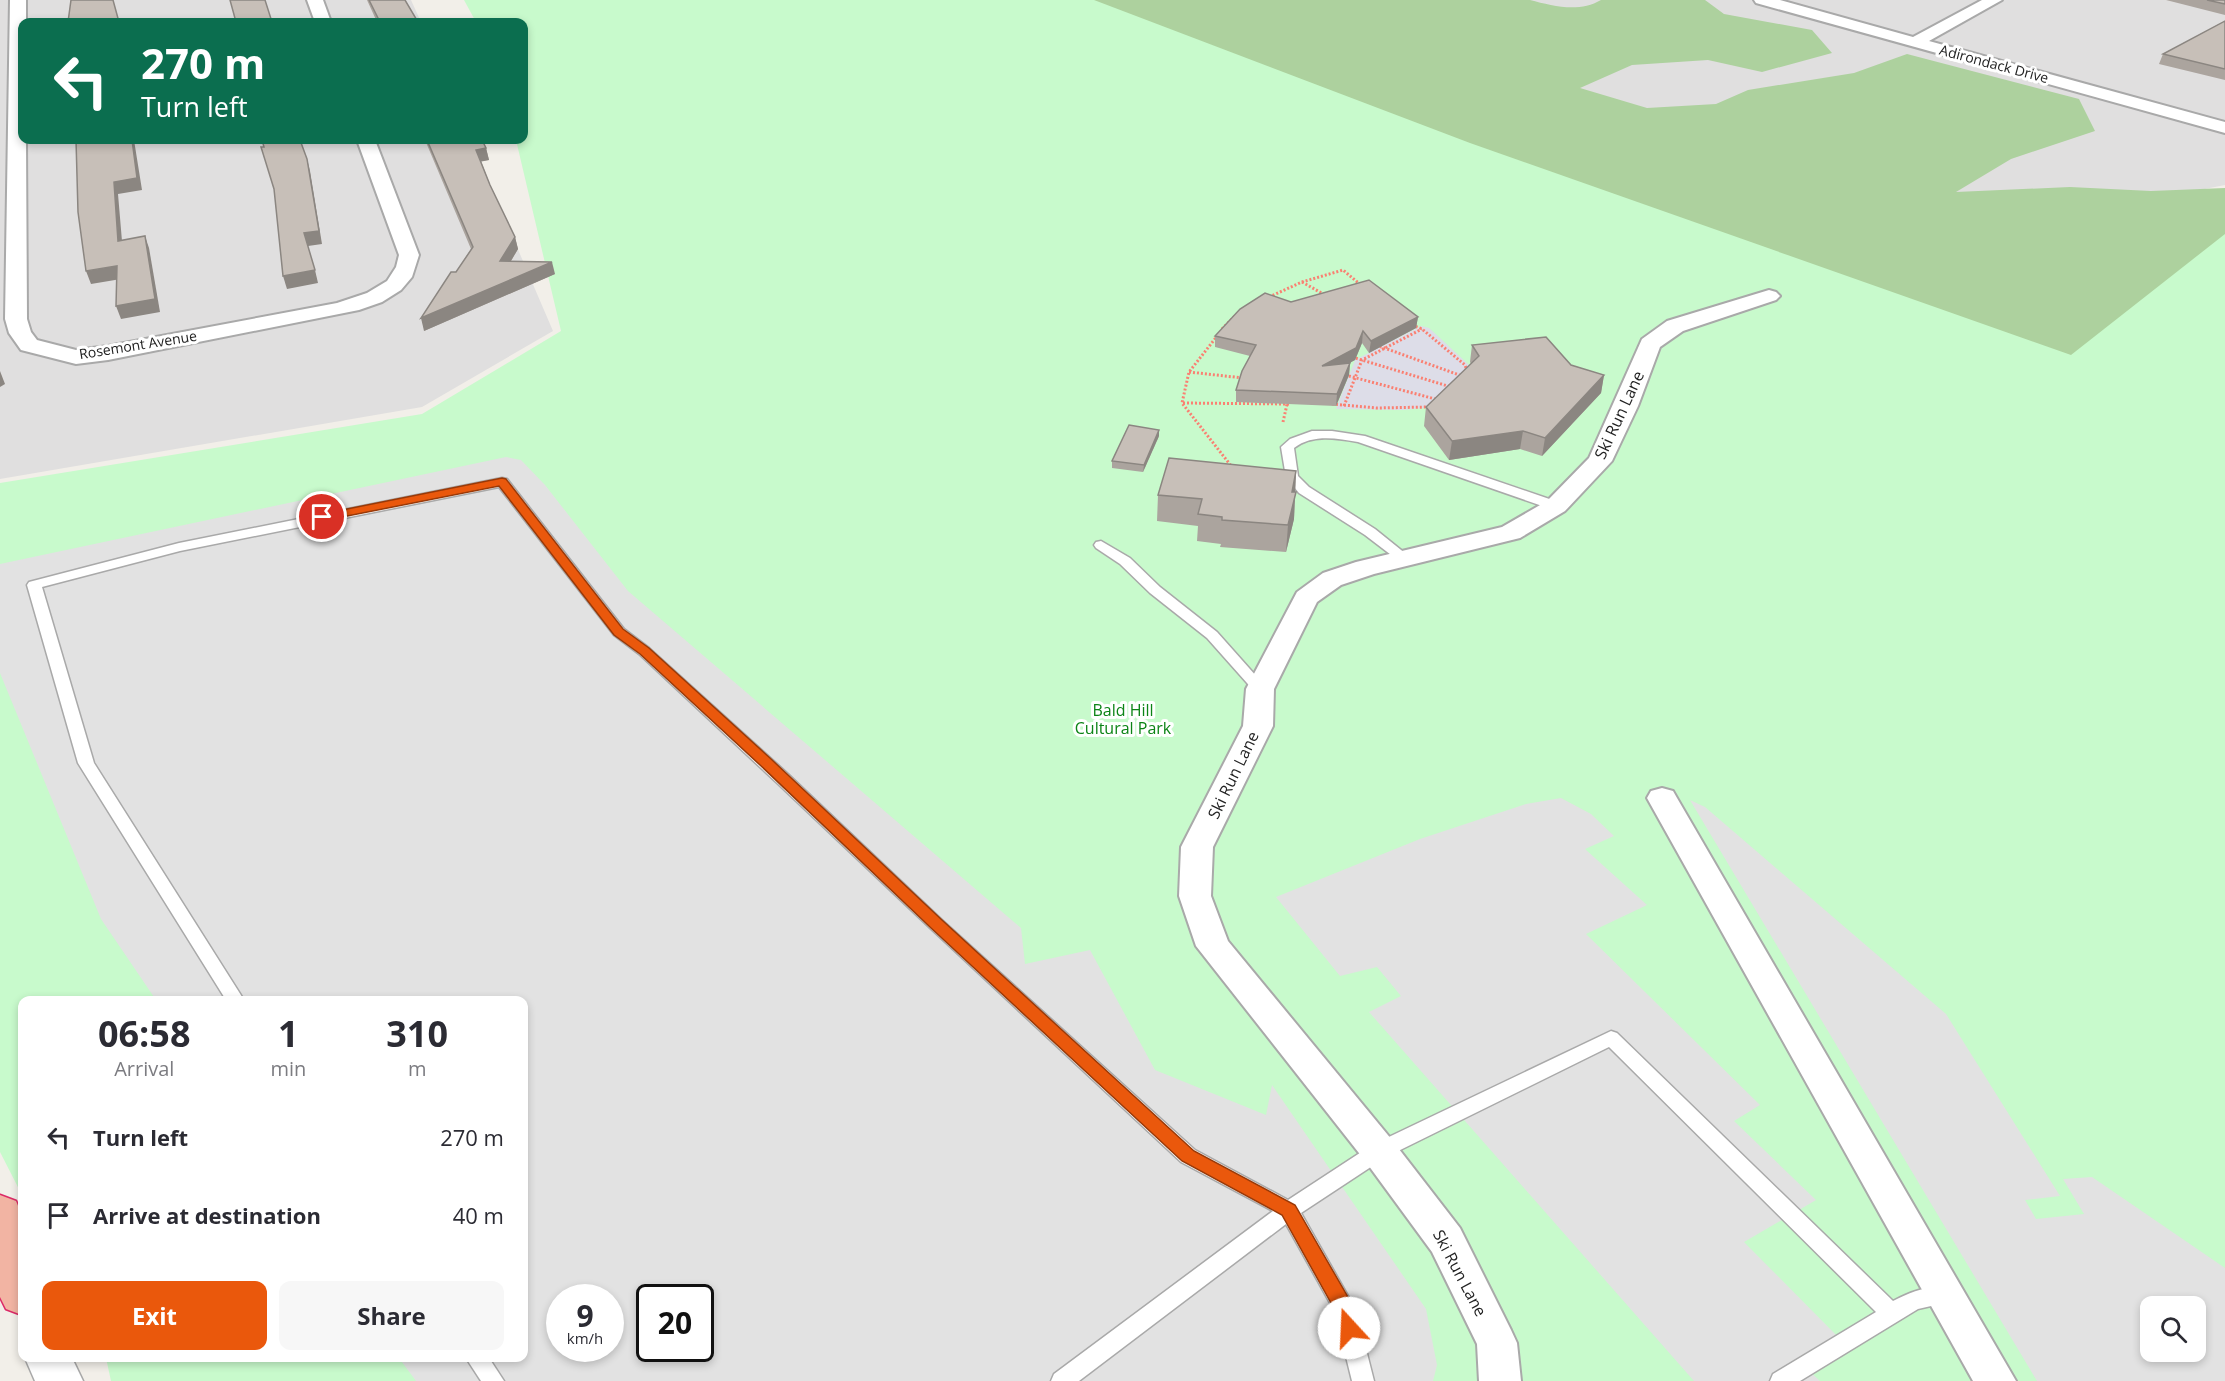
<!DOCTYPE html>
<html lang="en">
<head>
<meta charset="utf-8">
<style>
	body { margin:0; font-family:"Open Sans",sans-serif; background:#f7f7f7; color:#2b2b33; height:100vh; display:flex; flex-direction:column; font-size:22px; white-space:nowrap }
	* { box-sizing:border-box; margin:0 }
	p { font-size:20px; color:#7c7c81 }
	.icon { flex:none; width:33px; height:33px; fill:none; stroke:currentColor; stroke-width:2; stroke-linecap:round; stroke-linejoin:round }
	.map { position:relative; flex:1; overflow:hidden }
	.panel { position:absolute; left:18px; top:996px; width:510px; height:366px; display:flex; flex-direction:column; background:#fff; border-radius:12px; box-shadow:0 3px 9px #0003 }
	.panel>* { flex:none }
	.guide { position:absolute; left:18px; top:18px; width:510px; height:126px; border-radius:12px; box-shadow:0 3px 9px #0003; background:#0b6e4f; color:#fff; overflow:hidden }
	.controls { position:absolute; left:2140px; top:1296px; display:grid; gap:12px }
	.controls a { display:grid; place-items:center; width:66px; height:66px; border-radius:12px; background:#fff; box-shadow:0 3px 9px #0003; font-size:30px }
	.speed { position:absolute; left:546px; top:1284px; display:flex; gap:12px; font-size:30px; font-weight:700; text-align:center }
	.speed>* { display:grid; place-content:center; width:78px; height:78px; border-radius:50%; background:#fff; box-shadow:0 3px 9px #0003; line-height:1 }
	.speed small { font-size:15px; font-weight:400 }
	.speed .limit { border:3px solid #111; border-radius:9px; background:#fff; color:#111 }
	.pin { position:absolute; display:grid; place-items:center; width:51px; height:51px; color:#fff; margin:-26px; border:3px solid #fff; border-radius:50%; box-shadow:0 2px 6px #0007 }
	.me { position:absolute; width:66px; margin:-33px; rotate:340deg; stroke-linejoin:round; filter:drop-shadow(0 0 4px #0008) }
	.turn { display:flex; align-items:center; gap:21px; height:126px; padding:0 24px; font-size:27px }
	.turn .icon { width:78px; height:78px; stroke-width:2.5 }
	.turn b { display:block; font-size:42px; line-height:51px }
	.eta { display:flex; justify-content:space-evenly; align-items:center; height:102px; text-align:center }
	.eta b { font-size:36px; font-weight:700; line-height:42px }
	.cta { display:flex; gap:12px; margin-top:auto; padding:12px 24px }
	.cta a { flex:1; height:69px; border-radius:12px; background:#ea580c; color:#fff; font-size:24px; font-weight:700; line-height:69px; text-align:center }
	.cta a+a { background:#f7f7f7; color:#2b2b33 }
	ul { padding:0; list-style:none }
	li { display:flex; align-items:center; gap:18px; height:78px; padding:0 24px }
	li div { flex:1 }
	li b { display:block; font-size:22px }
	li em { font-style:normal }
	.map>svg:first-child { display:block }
</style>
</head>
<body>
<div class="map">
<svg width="2225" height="1381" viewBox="0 0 2225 1381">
	<rect width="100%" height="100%" fill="#f2efe9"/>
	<!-- residential -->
	<g fill="#e0dfdf">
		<path d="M 0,0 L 411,0 L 421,22 L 22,22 L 22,140 L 471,140 L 553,331 L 422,407 L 0,479 Z"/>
		<path d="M 1371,0 L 2225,0 L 2225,185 L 1964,236 L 1549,131 Z"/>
	</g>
	<!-- forest -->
	<path fill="#add19e" d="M 478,0 L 1530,0 C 1553,6 1579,13 1601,0 L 1705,0 L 1724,14 L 1812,30 L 1832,53 L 1762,72 L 1708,60 L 1632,65 L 1580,88 L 1647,108 L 1716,104 L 1748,90 L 1854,73 L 1907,54 L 2079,99 L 2095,131 L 2011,159 L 1956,192 L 2070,187 L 2151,191 L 2225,188 L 2225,661 L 837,354 L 426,419 L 570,333 L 524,22 Z"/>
	<!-- park -->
	<path fill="#c8facc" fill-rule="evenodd" d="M 464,0 L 1094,0 L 1470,143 L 2071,355 L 2225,234 L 2225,1381 L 111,1381 L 106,1358 L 524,1358 L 524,1000 L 22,1000 L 22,1195 L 0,1152 L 0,483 L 422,414 L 561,331 L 516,140 L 524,140 L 524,22 L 476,22 ZM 560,1298 L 610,1298 L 610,1348 L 560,1348 ZM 650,1298 L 700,1298 L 700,1348 L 650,1348 ZM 2151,1306 L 2196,1306 L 2196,1352 L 2151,1352 Z"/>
	<!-- parking -->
	<g fill="#e2e2e2" fill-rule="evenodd">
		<path d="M 506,457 L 521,460 L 545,485 L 628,591 L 1021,928 L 1025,964 L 1090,950 L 1155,1070 L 1266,1115 L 1272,1085 L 1426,1309 L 1437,1365 L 1433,1381 L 416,1381 L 399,1358 L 524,1358 L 524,1000 L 156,1000 L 101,919 L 0,673 L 0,564 ZM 560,1298 L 610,1298 L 610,1348 L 560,1348 ZM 650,1298 L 700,1298 L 700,1348 L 650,1348 Z"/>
		<path d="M 1561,798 L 1591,814 L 1614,836 L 1585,849 L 1647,905 L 1586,934 L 1760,1105 L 1734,1121 L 1816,1200 L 1744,1242 L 1844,1343 L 1805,1367 L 1820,1381 L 1694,1381 L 1369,1012 L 1401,996 L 1377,967 L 1340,976 L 1276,897 L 1420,839 L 1526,804 Z"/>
		<path d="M 1690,800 L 1705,807 L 1946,1014 L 2060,1196 L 2025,1200 L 2036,1219 L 2084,1214 L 2063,1179 L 2092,1177 L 2225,1268 L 2225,1381 L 2037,1381 ZM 2151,1306 L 2196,1306 L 2196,1352 L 2151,1352 Z"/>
	</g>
	<!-- plaza -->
	<path fill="#dddde8" d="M 1421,326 L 1429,328 L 1468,364 L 1472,371 L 1435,407 L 1403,410 L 1336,409 L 1355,360 Z"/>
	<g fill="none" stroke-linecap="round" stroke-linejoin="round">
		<defs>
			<g id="service">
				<path d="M 1312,431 L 1332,431 L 1365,436 L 1561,503 L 1563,506 L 1561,509 L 1551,509 L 1358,442 C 1336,438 1312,434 1294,448 L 1298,476 L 1309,487 L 1375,529 L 1411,558 L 1404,562 L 1399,561 L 1365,535 L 1299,493 L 1286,477 L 1281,447 L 1290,439 Z"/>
				<path d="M 502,478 L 507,479 L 624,629 L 649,648 L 788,774 L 942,920 L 1195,1150 L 1288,1200 L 1372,1145 L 1611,1031 L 1617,1033 L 1893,1301 C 1910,1292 1935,1282 1953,1289 L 1956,1295 L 1953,1301 L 1918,1309 L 1800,1381 L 1770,1381 L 1773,1374 L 1876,1312 L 1609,1047 L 1386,1157 L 1301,1213 L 1356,1310 L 1374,1381 L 1352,1381 L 1335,1312 L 1286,1224 L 1079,1381 L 1051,1381 L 1054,1374 L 1273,1211 L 1181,1162 L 930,928 L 776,782 L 639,654 L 614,635 L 499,487 L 180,551 L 42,587 L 94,763 L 244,1000 L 226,1000 L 78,763 L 27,585 L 29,582 L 179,543 Z"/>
				<path d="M 1101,541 L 1130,558 L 1160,587 L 1217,632 L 1265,686 L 1267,689 L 1265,692 L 1255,692 L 1207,638 L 1150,593 L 1120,564 L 1096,548 L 1094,545 L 1096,542 Z"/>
				<path d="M 466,1358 L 489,1358 L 504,1381 L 481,1381 Z"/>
			</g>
			<g id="minor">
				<path d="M 10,0 L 26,0 L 26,22 L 22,22 L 22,140 L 26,140 L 27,319 L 31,332 L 37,340 L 76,350 L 108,346 L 337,303 L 367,293 L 387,281 L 396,267 L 399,255 L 357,140 L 375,140 L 419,255 L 412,277 L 401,290 L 382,302 L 359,310 L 108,360 L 76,364 L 21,350 L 9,333 L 5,319 Z"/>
				<path d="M 307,0 L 323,0 L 331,22 L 315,22 Z"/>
				<path d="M 1754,0 L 1780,0 L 1913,37 L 1982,0 L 2002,0 L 1929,41 L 2225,122 L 2225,133 L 1756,3 Z"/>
				<path d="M 1769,290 L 1776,292 L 1780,296 L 1776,300 L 1683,331 L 1660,347 L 1638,406 L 1612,461 L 1565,511 L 1520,538 L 1374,574 L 1341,585 L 1317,602 L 1274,689 L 1273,726 L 1213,847 L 1211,896 L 1228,941 L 1392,1140 L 1460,1228 L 1511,1330 L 1517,1343 L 1521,1381 L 1479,1381 L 1477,1344 L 1432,1252 L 1366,1162 L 1196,946 L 1179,896 L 1181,847 L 1243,726 L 1246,689 L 1297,592 L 1323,573 L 1356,562 L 1502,527 L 1547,501 L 1589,458 L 1642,339 L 1667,321 Z"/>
				<path d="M 1662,788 L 1673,791 L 1677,798 L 2016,1381 L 1973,1381 L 1647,798 L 1651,791 Z"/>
			</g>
			<path id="tertiary" d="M 25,1358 L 72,1358 L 83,1381 L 35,1381 Z"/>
			<path id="trunk" d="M 0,1195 L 16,1201 L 22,1215 L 22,1315 L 6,1309 L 0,1297 Z"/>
		</defs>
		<!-- service casing -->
		<use href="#service" stroke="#a9a9a9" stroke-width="3"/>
		<!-- minor casing -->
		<use href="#minor" stroke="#a9a9a9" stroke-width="4"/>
		<!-- tertiary casing -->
		<use href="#tertiary" stroke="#a9a9a9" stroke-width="3"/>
		<!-- trunk casing -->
		<use href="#trunk" stroke="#dc2a67" stroke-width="3"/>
		<!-- path -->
		<g stroke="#fa8072" stroke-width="3" stroke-dasharray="2 2" stroke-linecap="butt">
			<path d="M 1302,282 L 1325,295"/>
			<path d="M 1269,297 L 1302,282 L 1343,270 L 1362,286"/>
			<path d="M 1412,325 L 1422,329 L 1465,365 L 1467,371"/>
			<path d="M 1222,329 L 1236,315"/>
			<path d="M 1218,335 L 1189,372 L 1182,403 L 1232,467"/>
			<path d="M 1376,345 L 1462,376"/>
			<path d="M 1352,357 L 1451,387"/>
			<path d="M 1189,372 L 1243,378"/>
			<path d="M 1345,375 L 1439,400"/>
			<path d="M 1183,403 L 1289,404"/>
			<path d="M 1332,404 L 1377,408 L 1429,407"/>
			<path d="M 1344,406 L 1362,360 L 1422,329"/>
			<path d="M 1283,422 L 1288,400"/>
		</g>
		<!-- service -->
		<use href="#service" fill="#fff" fill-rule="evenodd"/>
		<!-- minor -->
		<use href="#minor" fill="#fff" fill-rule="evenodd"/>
		<!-- tertiary -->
		<use href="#tertiary" fill="#fff" fill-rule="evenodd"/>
		<!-- trunk -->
		<use href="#trunk" fill="#f2b4a3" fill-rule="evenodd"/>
	</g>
	<!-- wall -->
	<g fill="#aba49e">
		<path d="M 367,0 L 405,0 L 418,22 L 377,22 Z"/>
		<path d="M 2166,0 L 2225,0 L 2225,15 Z"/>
		<path d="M 2225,21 L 2225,80 L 2159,64 L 2163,54 Z"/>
		<path d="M 425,140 L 482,140 L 486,148 L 489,160 L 481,161 L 490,185 L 515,237 L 518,249 L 511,261 L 555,274 L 424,331 L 456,272 L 471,249 Z"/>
		<path d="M 1291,302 L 1418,317 L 1416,328 L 1369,353 L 1362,343 L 1355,360 L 1349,363 L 1350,363 L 1349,375 L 1336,406 L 1236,402 L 1236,390 L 1250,356 L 1215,347 L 1215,336 Z"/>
		<path d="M 1472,345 L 1571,365 L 1604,375 L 1601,393 L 1542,456 L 1520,449 L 1449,460 L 1424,426 L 1426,407 L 1471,364 L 1470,362 Z"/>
		<path d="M 1159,436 L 1143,472 L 1112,468 L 1112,461 Z"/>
		<path d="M 1296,471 L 1294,519 L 1286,552 L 1220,547 L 1221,544 L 1197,541 L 1198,526 L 1157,521 L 1158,495 Z"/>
	</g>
	<!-- shaded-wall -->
	<g fill="#8b8681">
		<path d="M 132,140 L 134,140 L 142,190 L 118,194 L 123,253 L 118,241 L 114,182 Z"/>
		<path d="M 486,148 L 489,160 L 479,162 L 476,150 Z"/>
		<path d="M 307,159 L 310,171 L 322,244 L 308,246 L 304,233 Z"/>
		<path d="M 145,236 L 149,248 L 160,312 L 121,319 L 116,306 Z"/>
		<path d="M 515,237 L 518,249 L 503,274 L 500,261 Z"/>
		<path d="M 552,262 L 555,274 L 424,331 L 421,318 Z"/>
		<path d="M 117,266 L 121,279 L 91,284 L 86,271 Z"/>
		<path d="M 315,270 L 318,283 L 287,289 L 283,276 Z"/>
		<path d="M 1418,317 L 1416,328 L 1369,353 L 1371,341 Z"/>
		<path d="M 1363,331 L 1362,343 L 1355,360 L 1321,378 L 1322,366 Z"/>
		<path d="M 1350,363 L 1349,375 L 1336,406 L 1337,394 Z"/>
		<path d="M 0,371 L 5,384 L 0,387 Z"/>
		<path d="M 1604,375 L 1601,393 L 1542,456 L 1545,438 Z"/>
		<path d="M 1159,430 L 1159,436 L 1143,472 L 1144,465 Z"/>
		<path d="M 1523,431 L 1520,449 L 1449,460 L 1452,441 Z"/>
		<path d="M 1296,471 L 1294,519 L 1286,552 L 1288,525 L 1292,492 Z"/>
	</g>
	<!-- building -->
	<g fill="#c7bfb8" stroke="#8b8681" stroke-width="1.5">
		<path d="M 71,0 L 113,0 L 119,22 L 68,22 Z"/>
		<path d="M 230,0 L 265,0 L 272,22 L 236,22 Z"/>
		<path d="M 369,0 L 405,0 L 418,22 L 380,22 Z"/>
		<path d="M 2207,0 L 2225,0 L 2225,4 Z"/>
		<path d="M 2225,21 L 2225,69 L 2163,54 Z"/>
		<path d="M 76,140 L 132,140 L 137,178 L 114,182 L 118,241 L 145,236 L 155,299 L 116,306 L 117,266 L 86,271 L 78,212 Z"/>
		<path d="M 262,140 L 300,140 L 307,159 L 319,231 L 304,233 L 315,270 L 283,276 L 274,189 L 261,147 L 264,147 Z"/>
		<path d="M 427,140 L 482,140 L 486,148 L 476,150 L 490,185 L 515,237 L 500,261 L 552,262 L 421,318 L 451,272 L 456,272 L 473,247 Z"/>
		<path d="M 1369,280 L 1418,317 L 1371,341 L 1363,331 L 1356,348 L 1322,366 L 1350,363 L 1337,394 L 1236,390 L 1242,371 L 1256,345 L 1215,336 L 1240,309 L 1265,293 L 1291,302 Z"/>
		<path d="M 1546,337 L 1571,365 L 1604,375 L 1545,438 L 1523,431 L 1452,441 L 1426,407 L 1479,356 L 1472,345 Z"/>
		<path d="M 1129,425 L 1159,430 L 1144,465 L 1112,461 Z"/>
		<path d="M 1169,458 L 1296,471 L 1292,492 L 1296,492 L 1288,525 L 1222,520 L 1222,517 L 1198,514 L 1202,499 L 1158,495 Z"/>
	</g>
	<!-- route -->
	<path fill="#ea580c" stroke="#983908" stroke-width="1.5" d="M 502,478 L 506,479 L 623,629 L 649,648 L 770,758 L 942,920 L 1194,1151 L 1295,1205 L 1352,1304 L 1359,1328 L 1356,1334 L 1349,1336 L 1343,1334 L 1336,1312 L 1282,1215 L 1182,1161 L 931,928 L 760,765 L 640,654 L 614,635 L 499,486 L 322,521 L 316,517 L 322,514 Z"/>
	<g text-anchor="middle" stroke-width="6" stroke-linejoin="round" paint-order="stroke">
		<!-- far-street labels -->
		<g font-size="14" fill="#222" stroke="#fff">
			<text transform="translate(1994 64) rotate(15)" y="5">Adirondack Drive</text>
			<text transform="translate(138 345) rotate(-9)" y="5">Rosemont Avenue</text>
		</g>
		<!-- street labels -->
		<g font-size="16" fill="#222" stroke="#fff">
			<text transform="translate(1619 415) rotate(-65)" y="6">Ski Run Lane</text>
			<text transform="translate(1233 775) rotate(-64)" y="6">Ski Run Lane</text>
			<text transform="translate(1460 1273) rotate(62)" y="6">Ski Run Lane</text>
		</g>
		<!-- park labels -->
		<g font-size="16" fill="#0c8416" stroke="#fff">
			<text x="1123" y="716">Bald Hill<tspan x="1123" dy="18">Cultural Park</tspan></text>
		</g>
	</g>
</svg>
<div class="controls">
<a><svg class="icon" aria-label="search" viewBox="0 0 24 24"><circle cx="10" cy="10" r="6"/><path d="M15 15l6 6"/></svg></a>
</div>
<div class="speed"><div>9<small>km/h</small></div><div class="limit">20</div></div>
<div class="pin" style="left:322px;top:517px;background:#d93025"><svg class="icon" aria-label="arrive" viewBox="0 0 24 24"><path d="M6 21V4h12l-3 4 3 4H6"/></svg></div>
<svg class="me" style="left:1349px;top:1328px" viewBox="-20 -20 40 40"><circle r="19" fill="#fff"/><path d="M0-13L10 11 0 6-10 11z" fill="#ea580c"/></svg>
<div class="guide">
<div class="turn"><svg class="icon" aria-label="left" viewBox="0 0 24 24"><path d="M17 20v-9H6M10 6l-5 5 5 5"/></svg><div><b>270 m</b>Turn left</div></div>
</div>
<section class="panel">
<div class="eta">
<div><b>06:58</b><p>Arrival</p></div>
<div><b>1</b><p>min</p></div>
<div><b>310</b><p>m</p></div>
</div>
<ul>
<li><svg class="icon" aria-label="left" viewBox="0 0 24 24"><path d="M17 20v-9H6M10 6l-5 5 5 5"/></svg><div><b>Turn left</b></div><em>270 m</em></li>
<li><svg class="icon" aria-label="arrive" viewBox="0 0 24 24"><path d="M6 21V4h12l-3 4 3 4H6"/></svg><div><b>Arrive at destination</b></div><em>40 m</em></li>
</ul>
<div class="cta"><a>Exit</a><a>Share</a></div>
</section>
</div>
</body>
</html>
